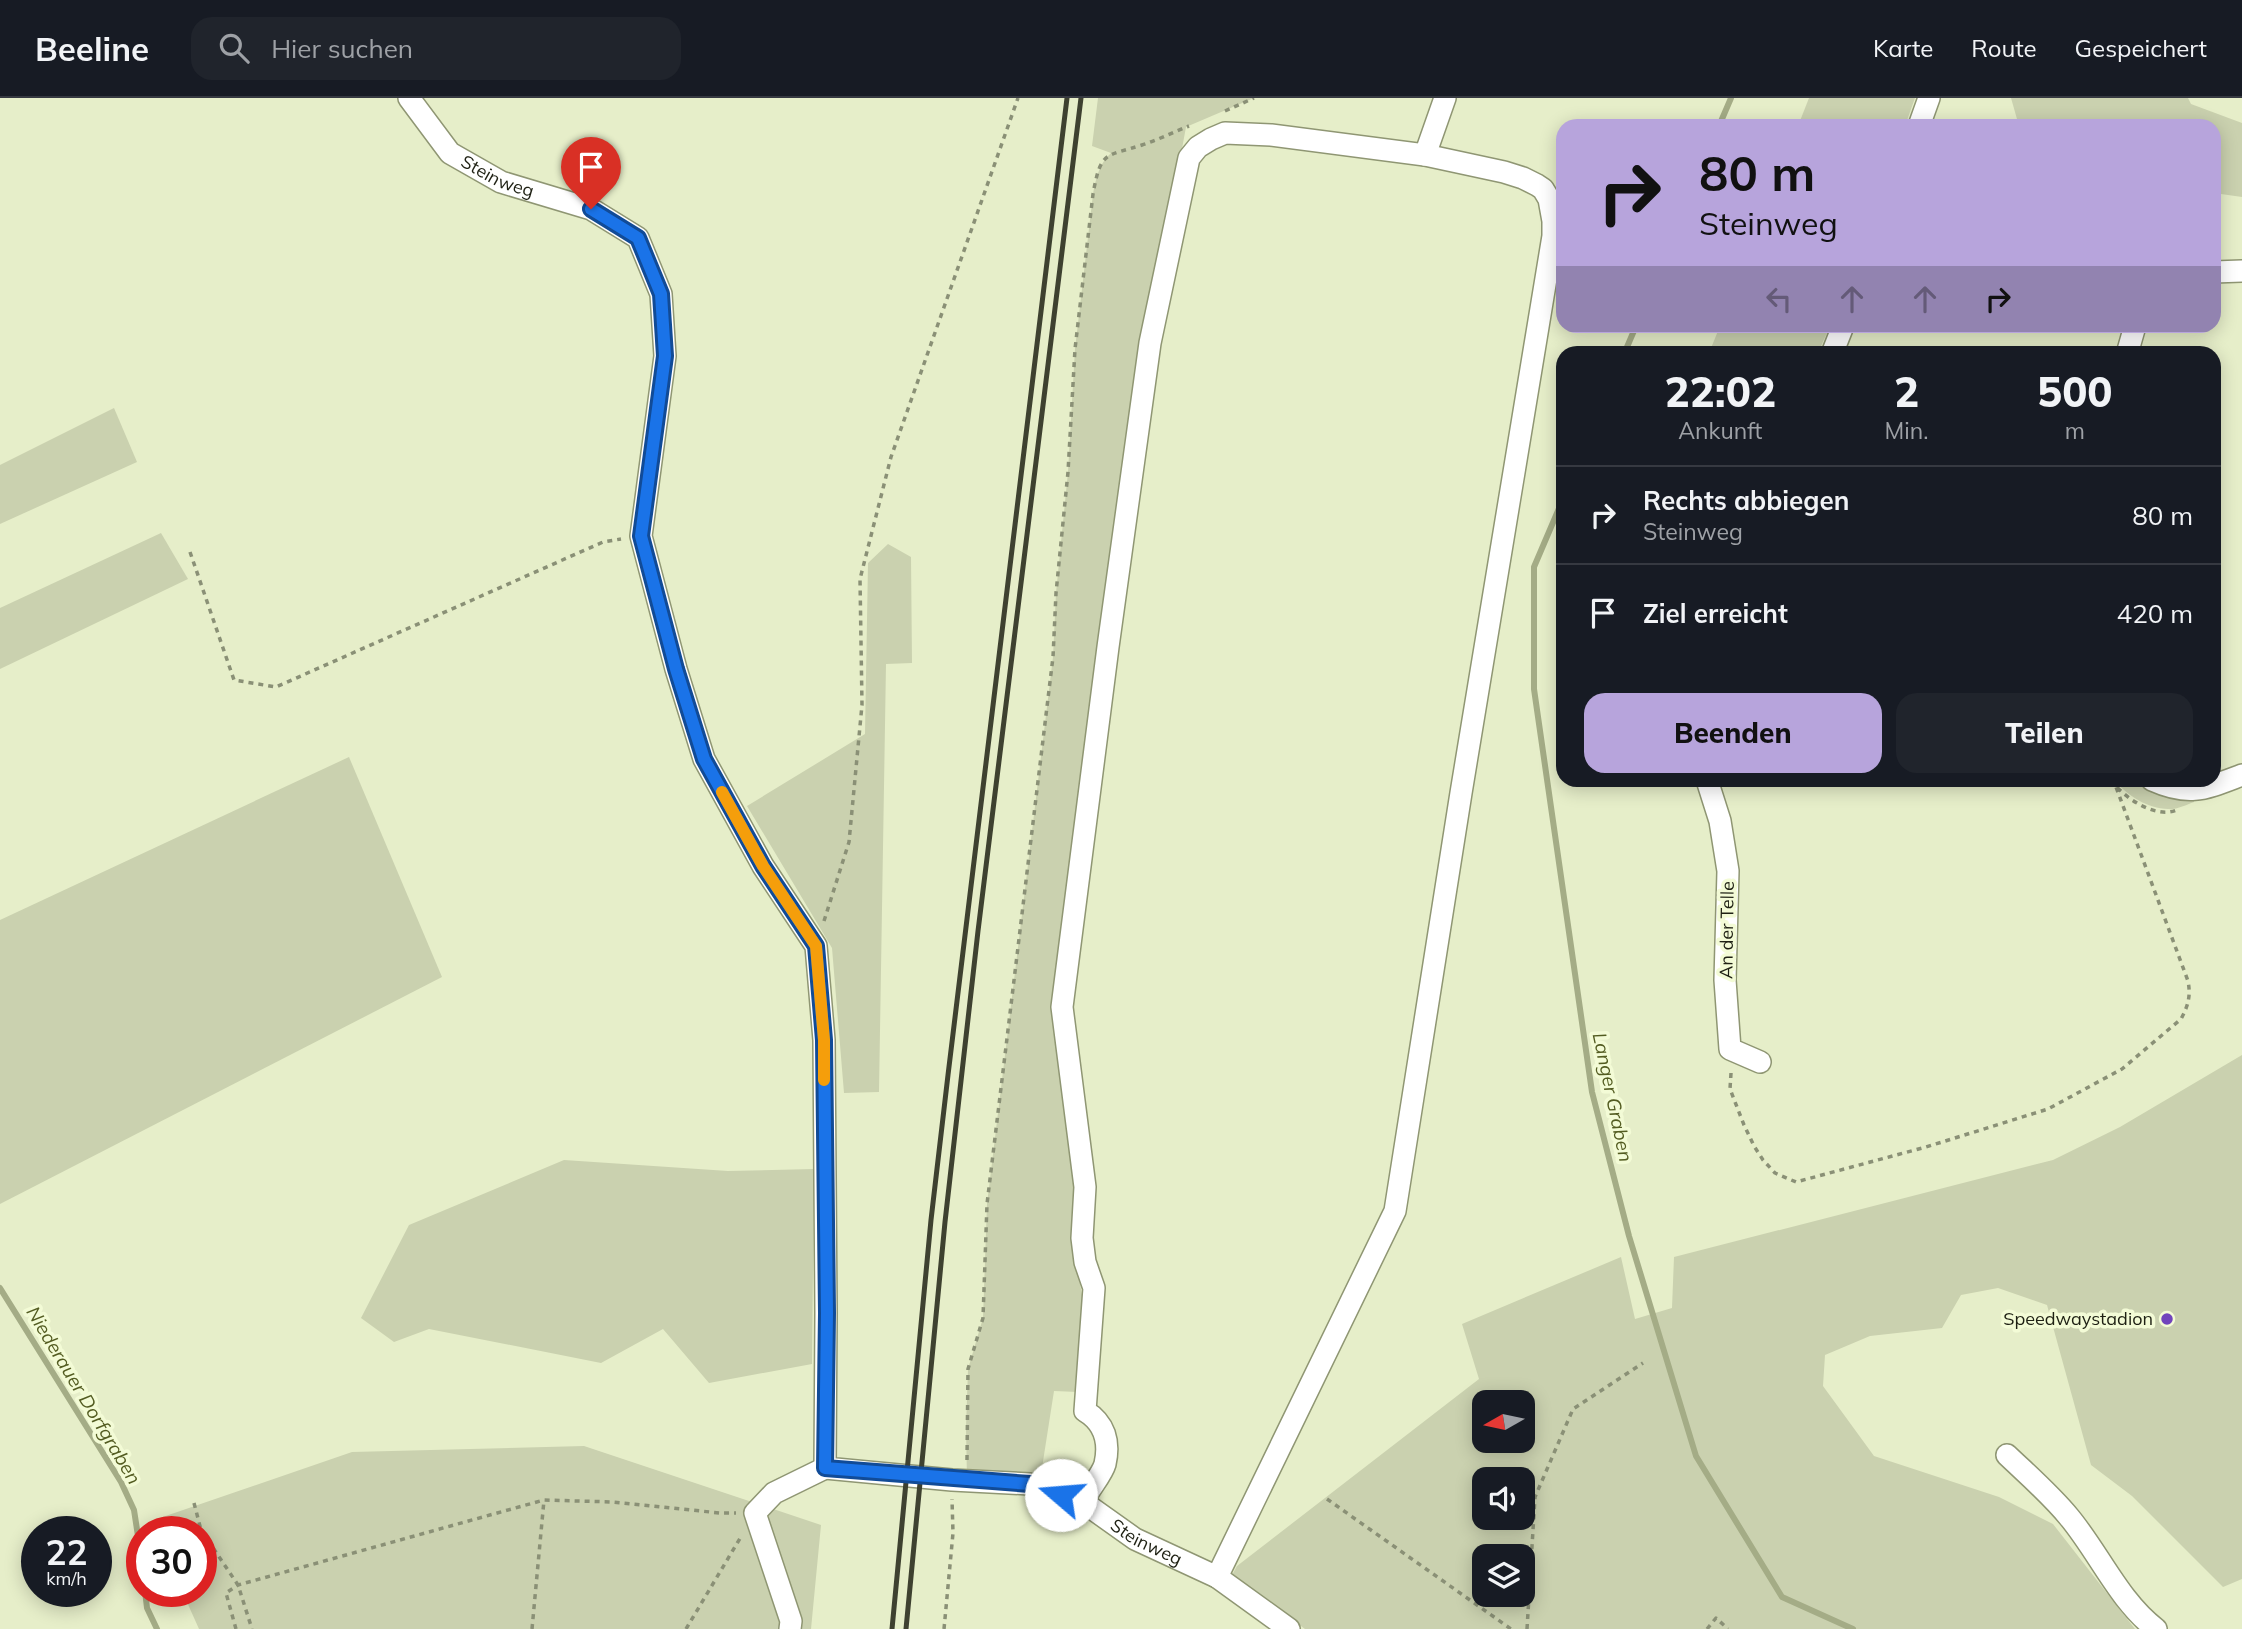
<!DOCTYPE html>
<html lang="de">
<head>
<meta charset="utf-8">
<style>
	body { margin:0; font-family:Mulish,sans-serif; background:#20242c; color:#f1f3f6; height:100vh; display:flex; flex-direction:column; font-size:26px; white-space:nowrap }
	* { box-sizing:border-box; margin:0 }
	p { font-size:23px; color:#9ea1a6 }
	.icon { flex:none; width:38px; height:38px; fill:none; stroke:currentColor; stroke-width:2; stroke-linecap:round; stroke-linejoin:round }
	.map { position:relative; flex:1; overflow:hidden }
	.panel { position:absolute; left:1556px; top:248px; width:665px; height:441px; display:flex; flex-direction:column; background:#171b24; border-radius:21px; box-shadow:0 4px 18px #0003 }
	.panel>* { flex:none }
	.guide { position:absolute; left:1556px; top:21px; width:665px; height:214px; border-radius:21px; box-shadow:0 4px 18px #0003; background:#b7a4dc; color:#111; overflow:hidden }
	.needle { width:46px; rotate:261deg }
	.fabs { position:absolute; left:1472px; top:1292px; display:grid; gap:14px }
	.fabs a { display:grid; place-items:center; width:63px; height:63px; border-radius:14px; background:#171b24; box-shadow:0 4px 18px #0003; font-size:35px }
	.speed { position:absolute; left:21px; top:1418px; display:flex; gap:14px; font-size:35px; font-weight:700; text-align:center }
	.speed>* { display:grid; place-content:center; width:91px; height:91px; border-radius:50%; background:#171b24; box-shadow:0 4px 18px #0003; line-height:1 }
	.speed small { font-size:18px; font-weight:400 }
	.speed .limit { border:10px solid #d22; background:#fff; color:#111 }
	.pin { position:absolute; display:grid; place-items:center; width:60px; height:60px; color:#fff; margin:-72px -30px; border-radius:50% 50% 50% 0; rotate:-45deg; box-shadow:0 0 7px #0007 }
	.pin .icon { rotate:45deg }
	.me { position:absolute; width:77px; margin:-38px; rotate:288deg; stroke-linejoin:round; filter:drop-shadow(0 0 5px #0008) }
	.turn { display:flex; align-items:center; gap:24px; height:147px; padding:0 28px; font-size:32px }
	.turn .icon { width:91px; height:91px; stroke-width:2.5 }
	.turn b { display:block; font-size:49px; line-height:60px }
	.lanes { display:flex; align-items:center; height:66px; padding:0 28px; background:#0003; justify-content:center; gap:35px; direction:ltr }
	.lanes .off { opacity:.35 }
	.eta { display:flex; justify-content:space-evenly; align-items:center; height:119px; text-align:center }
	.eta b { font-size:42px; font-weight:800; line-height:49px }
	.button { display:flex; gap:14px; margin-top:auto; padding:14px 28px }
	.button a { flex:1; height:80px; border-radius:21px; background:#b7a4dc; color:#111; font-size:28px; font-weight:800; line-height:80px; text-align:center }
	.button a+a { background:#20242c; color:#f1f3f6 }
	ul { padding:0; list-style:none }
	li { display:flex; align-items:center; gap:21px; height:98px; padding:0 28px; border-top:2px solid #363941 }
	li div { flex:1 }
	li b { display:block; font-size:26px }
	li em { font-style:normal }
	header { display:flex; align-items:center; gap:42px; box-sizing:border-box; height:98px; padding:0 35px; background:#171b24; border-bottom:2px solid #363941 }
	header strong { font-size:33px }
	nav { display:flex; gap:38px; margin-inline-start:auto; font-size:24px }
	.search { width:490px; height:63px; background:#20242c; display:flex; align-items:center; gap:18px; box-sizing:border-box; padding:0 24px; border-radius:21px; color:#9ea1a6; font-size:26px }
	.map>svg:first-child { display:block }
</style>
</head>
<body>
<header>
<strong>Beeline</strong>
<div class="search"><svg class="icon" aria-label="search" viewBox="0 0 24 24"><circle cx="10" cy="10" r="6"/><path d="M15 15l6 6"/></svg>Hier suchen</div>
<nav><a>Karte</a><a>Route</a><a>Gespeichert</a></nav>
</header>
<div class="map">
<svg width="2242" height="1531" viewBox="0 0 2242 1531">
	<rect width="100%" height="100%" fill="#e6eec9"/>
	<!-- green -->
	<g fill="#cad1af" fill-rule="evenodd">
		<path d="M 1098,0 L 1254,0 L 1186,29 L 1174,94 L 1058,910 L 1074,1044 L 1079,1180 L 1084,1208 L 1078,1294 L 1054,1293 L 1039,1389 L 967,1382 L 966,1330 L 968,1271 L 983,1220 L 987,1106 L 1053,559 L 1056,495 L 1068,374 L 1075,251 L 1093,96 C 1096,80 1099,66 1111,55 L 1092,48 Z"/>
		<path d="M 1809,0 L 1915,0 L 1905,28 L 1798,28 Z"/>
		<path d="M 2011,0 L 2188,0 L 2191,6 L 2242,25 L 2242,99 L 2214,95 L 2214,28 L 2019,28 Z"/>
		<path d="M 1720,228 L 1830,228 L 1818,255 L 1709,255 Z"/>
		<path d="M 114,310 L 137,364 L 0,426 L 0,367 Z"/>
		<path d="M 161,435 L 188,481 L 0,571 L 0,510 Z"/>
		<path d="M 888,446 L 911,459 L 912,565 L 886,566 L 879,994 L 844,995 L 832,850 L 747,708 L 865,636 L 868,465 Z"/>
		<path d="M 349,659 L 442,879 L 0,1106 L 0,822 Z"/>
		<path d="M 2115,683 L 2134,683 L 2154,695 L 2168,699 L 2194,701 L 2194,704 C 2186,707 2176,712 2168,711 C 2148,711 2127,697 2115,683 Z"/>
		<path d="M 2242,957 L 2242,1481 L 2223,1489 L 2132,1398 L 2091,1367 L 2047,1207 L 1998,1190 L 1961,1197 L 1942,1230 L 1870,1238 L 1825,1257 L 1823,1288 L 1874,1358 L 1999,1399 L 2053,1426 L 2135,1531 L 1305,1531 L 1232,1477 L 1237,1468 L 1479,1281 L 1462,1226 L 1621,1159 L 1635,1221 L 1672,1210 L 1674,1159 L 2053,1062 L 2120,1029 ZM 1484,1304 L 1522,1304 L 1522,1342 L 1484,1342 ZM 1484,1381 L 1522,1381 L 1522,1419 L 1484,1419 ZM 1484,1458 L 1522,1458 L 1522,1496 L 1484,1496 Z"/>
		<path d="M 564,1062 L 728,1073 L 814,1071 L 812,1266 L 709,1285 L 663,1231 L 601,1265 L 429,1231 L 394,1244 L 361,1220 L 409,1127 Z"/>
		<path d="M 584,1348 L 821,1427 L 811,1531 L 199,1531 L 182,1493 L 201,1493 L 201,1433 L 156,1433 L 151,1423 L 352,1354 Z"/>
	</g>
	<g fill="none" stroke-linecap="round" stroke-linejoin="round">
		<!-- stream -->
		<g stroke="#a4ac86" stroke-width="6">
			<path d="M 1719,28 L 1731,0"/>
			<path d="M 1624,256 L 1636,228"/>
			<path d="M 1563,401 L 1534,469 L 1534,591 L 1592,994 L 1629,1138 L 1696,1358 L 1782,1499 L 1853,1531"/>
			<path d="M 0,1190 L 121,1384 L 134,1412 L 142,1464"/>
			<path d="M 145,1493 L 147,1510 L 157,1531"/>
		</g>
		<defs>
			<g id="minor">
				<path id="s1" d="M 409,0 L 450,55 L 501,84 L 591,111 L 638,140 L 661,196 L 665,258 L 641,438 L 676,571 L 704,661 L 763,768 L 816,848 L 824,942 L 826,1215 L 825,1370 L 952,1382 L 1030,1386 L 1083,1404 L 1135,1441 L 1217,1479 L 1289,1531"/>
				<path d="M 1919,28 L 1929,0"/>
				<path d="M 1425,57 L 1445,0"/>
				<path d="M 2214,174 L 2242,173"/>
				<path d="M 1832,256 L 1843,228"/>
				<path d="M 2127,256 L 2135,228"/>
				<path d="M 1707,682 L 1720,723 L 1728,773 L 1725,882 L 1730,951 L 1760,964"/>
				<path d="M 2152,682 C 2190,699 2205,691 2242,677"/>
				<path d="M 2007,1357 C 2028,1377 2051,1397 2069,1419 C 2099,1455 2119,1503 2156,1531"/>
				<path d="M 1083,1404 C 1088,1392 1102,1377 1105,1366 C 1110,1344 1105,1325 1085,1313 L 1094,1190 L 1085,1164 L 1082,1140 L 1085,1089 L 1062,909 L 1108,549 L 1150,245 L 1189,60 L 1198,49 L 1211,41 L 1225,35 L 1271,37 L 1425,57 L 1504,74 L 1523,80 L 1537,87 L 1543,91 L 1549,101 L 1553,123 L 1553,138 L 1461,695 L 1395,1113 L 1217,1479"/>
				<path d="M 790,1531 L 791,1523 L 755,1415 L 774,1395 L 825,1370"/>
			</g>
		</defs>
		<!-- minor casing -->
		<use href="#minor" stroke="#8f9673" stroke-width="24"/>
		<!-- path -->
		<g stroke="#8a9076" stroke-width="3.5" stroke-dasharray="5 5" stroke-linecap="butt">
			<path d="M 1225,13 L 1254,0"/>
			<path d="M 190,454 L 234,582 L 276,589 L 603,444 L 621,441"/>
			<path d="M 2111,682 C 2124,700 2155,721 2177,712"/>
			<path d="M 824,823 L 849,744 L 862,607 L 860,481 L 891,359 L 1018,0"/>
			<path d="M 1731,975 L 1730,991 L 1744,1027 L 1754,1048 L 1763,1062 L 1775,1075 L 1796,1084 L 1926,1049 L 2048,1011 L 2122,971 L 2181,921 C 2188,908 2191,898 2188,883 L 2116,689"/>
			<path d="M 967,1362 L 968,1271 L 983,1220 L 987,1106 L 1053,559 L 1056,495 L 1068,374 L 1075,251 L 1093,96 C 1101,52 1105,59 1142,47 C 1158,42 1173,34 1189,28"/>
			<path d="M 1327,1401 L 1511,1531"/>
			<path d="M 194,1405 L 201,1432 L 238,1487 L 252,1531"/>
			<path d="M 236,1531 L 226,1495 L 238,1487 L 544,1402 L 613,1404 L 720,1415 L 736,1415"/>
			<path d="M 532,1531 L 544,1402"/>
			<path d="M 686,1531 L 742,1437"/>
			<path d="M 944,1531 L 953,1435 L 952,1401"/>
			<path d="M 1527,1531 L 1535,1399 L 1573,1311 L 1643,1265"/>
			<path d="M 1707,1531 L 1716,1520 L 1728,1531"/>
		</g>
		<!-- minor -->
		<use href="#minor" stroke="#fff" stroke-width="21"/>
		<!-- rail -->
		<g stroke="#3e4130" stroke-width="5">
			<path d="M 892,1531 L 931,1122 L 948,977 L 1067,0"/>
			<path d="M 906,1531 L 945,1124 L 978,833 L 1081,0"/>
		</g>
	</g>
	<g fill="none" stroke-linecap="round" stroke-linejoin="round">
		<defs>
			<path id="route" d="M 591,111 L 638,140 L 661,196 L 665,258 L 641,438 L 676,571 L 704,661 L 763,768 L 816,848 L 824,942 L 827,1215 L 825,1370 L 1030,1386 L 1061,1397"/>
		</defs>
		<!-- route casing -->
		<use href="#route" stroke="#114b97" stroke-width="18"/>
		<!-- route -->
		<use href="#route" stroke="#1a73e8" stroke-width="12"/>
		<!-- slow -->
		<path stroke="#f59e0b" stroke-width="12" d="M 722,694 L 763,768 L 816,848 L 824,942 L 824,982"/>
	</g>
	<!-- markers -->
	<circle fill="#7144bc" stroke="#f3fbd6" stroke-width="2.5" cx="2167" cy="1221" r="7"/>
	<g text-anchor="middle" stroke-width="7" stroke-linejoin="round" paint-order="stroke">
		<!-- street labels -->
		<g font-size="18" fill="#1e2013" stroke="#f3fbd6">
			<text dy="6" stroke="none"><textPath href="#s1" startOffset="122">Steinweg</textPath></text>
			<text transform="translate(1727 832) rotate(-89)" y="6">An der Telle</text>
			<text dy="6" stroke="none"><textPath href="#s1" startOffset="1890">Steinweg</textPath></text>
		</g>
		<!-- poi labels -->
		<g font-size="18" fill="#1e2013" stroke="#f3fbd6" text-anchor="end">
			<text x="2153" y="1227">Speedwaystadion</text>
		</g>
		<!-- water labels -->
		<g font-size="19" font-style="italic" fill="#535c21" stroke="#f3fbd6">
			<text transform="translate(1613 999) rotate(78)" y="7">Langer Graben</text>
			<text transform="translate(84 1297) rotate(59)" y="7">Niederauer Dorfgraben</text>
		</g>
	</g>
</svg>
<div class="fabs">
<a><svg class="needle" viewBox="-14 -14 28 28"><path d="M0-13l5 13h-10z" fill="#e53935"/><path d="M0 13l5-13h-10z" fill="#9ea1a6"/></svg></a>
<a><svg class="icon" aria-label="sound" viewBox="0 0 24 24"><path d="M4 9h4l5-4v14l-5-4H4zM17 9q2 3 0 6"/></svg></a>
<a><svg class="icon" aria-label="layers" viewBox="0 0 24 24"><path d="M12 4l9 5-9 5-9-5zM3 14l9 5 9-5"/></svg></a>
</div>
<div class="speed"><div>22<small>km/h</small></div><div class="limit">30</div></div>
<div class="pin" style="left:591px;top:111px;background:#d93025"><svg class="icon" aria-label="arrive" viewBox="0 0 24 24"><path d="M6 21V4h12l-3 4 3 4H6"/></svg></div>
<svg class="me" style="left:1061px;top:1397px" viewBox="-20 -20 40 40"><circle r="19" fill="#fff"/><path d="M0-13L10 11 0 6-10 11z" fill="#1a73e8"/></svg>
<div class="guide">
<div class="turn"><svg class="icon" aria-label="right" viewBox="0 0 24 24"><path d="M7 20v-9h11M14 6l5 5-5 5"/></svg><div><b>80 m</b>Steinweg</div></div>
<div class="lanes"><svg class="icon off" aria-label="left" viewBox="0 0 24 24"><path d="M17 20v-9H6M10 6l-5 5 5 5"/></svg><svg class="icon off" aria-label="ahead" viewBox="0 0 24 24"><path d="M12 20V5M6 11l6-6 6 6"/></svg><svg class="icon off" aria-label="ahead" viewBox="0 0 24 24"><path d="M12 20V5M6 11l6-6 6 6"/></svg><svg class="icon" aria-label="right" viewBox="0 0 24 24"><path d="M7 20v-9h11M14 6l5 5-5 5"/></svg></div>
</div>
<section class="panel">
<div class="eta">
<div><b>22:02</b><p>Ankunft</p></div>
<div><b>2</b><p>Min.</p></div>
<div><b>500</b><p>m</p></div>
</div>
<ul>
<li><svg class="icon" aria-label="right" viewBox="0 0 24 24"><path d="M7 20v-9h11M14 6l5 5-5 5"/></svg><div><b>Rechts abbiegen</b><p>Steinweg</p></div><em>80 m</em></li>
<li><svg class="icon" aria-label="arrive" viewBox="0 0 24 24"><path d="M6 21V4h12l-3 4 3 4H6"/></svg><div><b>Ziel erreicht</b></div><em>420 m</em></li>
</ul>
<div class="button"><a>Beenden</a><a>Teilen</a></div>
</section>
</div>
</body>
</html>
